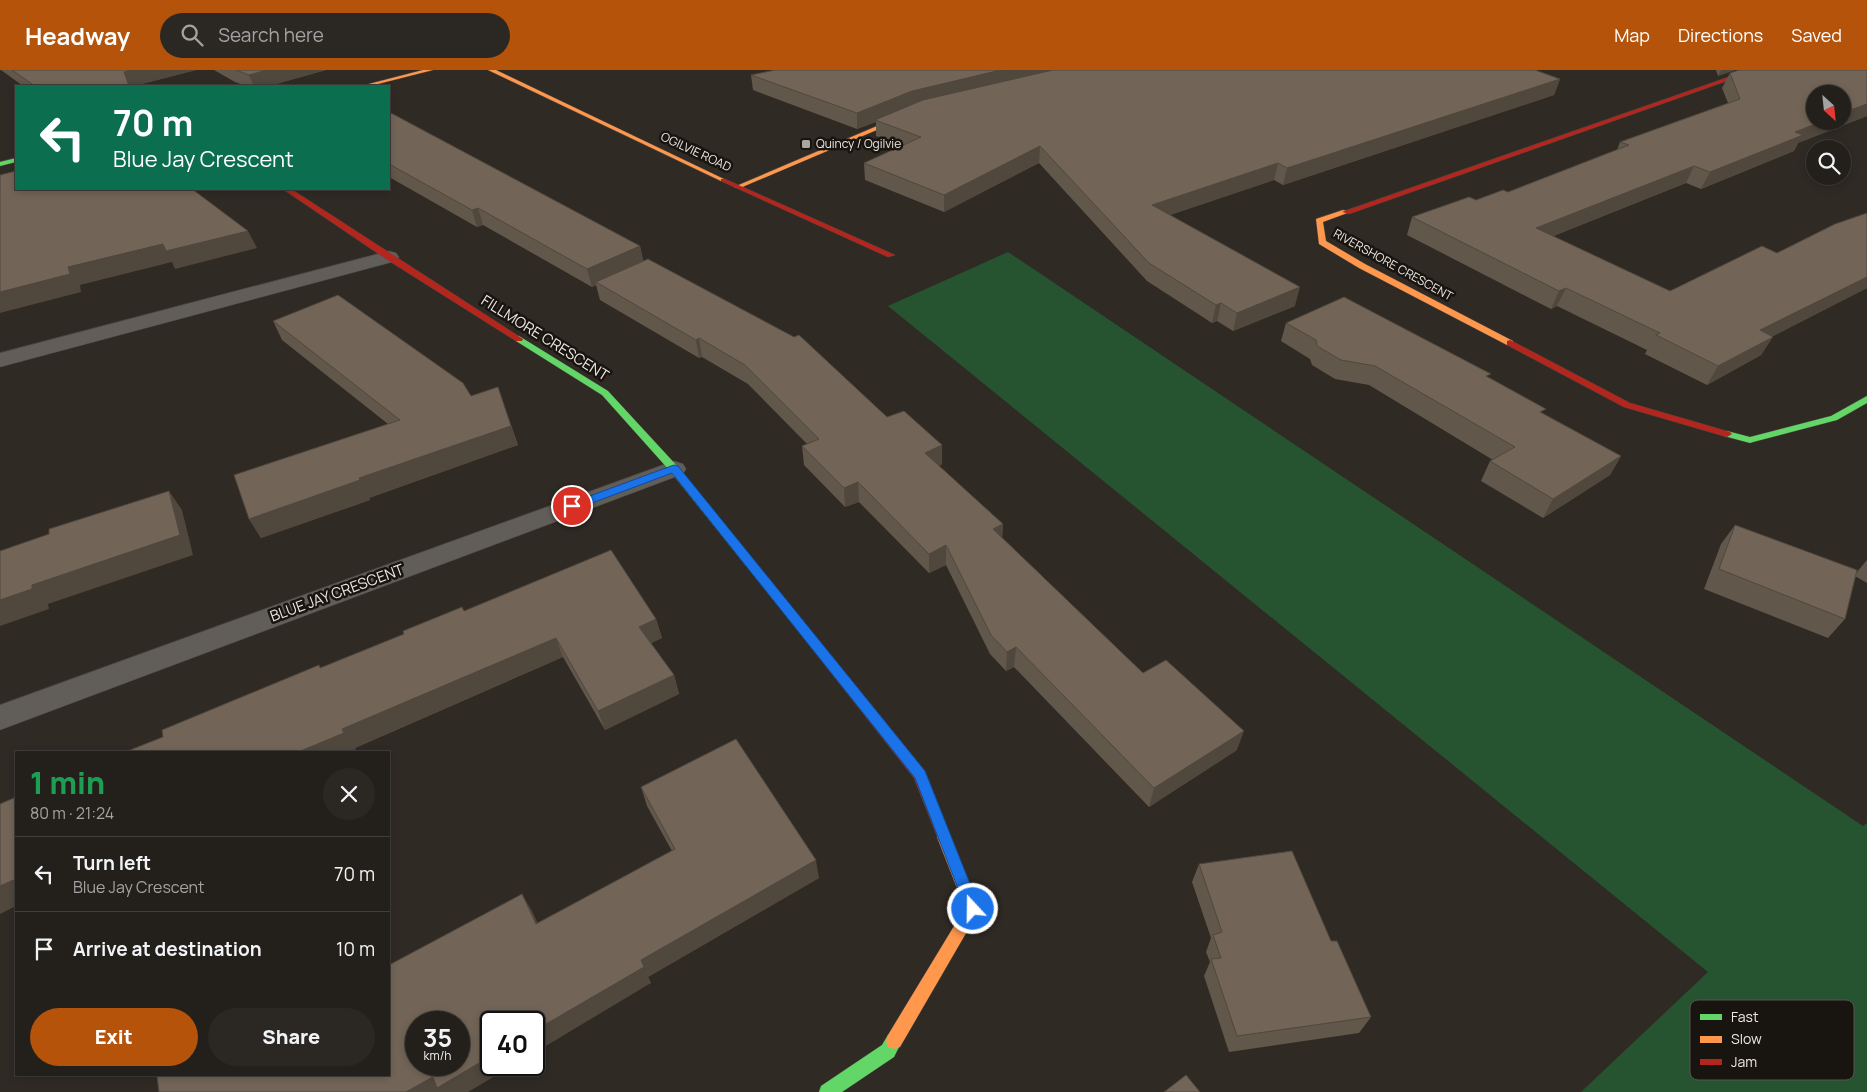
<!DOCTYPE html>
<html lang="en">
<head>
<meta charset="utf-8">
<style>
	body { margin:0; font-family:Manrope,sans-serif; background:#2b2824; color:#f1f3f6; height:100vh; display:flex; flex-direction:column; font-size:19px; white-space:nowrap }
	* { box-sizing:border-box; margin:0 }
	p { font-size:16px; color:#a3a3a3 }
	.icon { flex:none; width:28px; height:28px; fill:none; stroke:currentColor; stroke-width:2; stroke-linecap:round; stroke-linejoin:round }
	.map { position:relative; flex:1; overflow:hidden }
	.details { position:absolute; left:15px; top:681px; width:375px; height:325px; display:flex; flex-direction:column; background:#23201b; border-radius:0px; box-shadow:0 2px 8px #0003,0 0 0 1px #403e3a }
	.details>* { flex:none }
	.banner { position:absolute; left:15px; top:15px; width:375px; height:105px; border-radius:0px; box-shadow:0 2px 8px #0003,0 0 0 1px #403e3a; background:#0b6e4f; color:#fff; overflow:hidden }
	.needle { width:32px; rotate:153deg }
	.fabs { position:absolute; left:1806px; top:15px; display:grid; gap:10px }
	.fabs a { display:grid; place-items:center; width:45px; height:45px; border-radius:50%; background:#23201b; box-shadow:0 2px 8px #0003,0 0 0 1px #403e3a; font-size:25px }
	.speed { position:absolute; left:405px; top:941px; display:flex; gap:10px; font-size:25px; font-weight:700; text-align:center }
	.speed>* { display:grid; place-content:center; width:65px; height:65px; border-radius:50%; background:#23201b; box-shadow:0 2px 8px #0003,0 0 0 1px #403e3a; line-height:1 }
	.speed small { font-size:12px; font-weight:400 }
	.speed .limit { border:2px solid #111; border-radius:8px; background:#fff; color:#111 }
	.pin { position:absolute; display:grid; place-items:center; width:42px; height:42px; color:#fff; margin:-21px; border:2px solid #fff; border-radius:50%; box-shadow:0 1px 5px #0007 }
	.me { position:absolute; width:55px; margin:-28px; rotate:339deg; stroke-linejoin:round; filter:drop-shadow(0 0 4px #0008) }
	.turn { display:flex; align-items:center; gap:18px; height:105px; padding:0 15px; font-size:22px }
	.turn .icon { width:65px; height:65px; stroke-width:2.5 }
	.turn b { display:block; font-size:35px; line-height:42px }
	.round { display:grid; place-items:center; flex:none; width:52px; height:52px; border-radius:26px; background:#2b2824 }
	.head { display:flex; align-items:center; justify-content:space-between; height:85px; padding:0 15px }
	h1 { font-size:30px; font-weight:800; line-height:38px; color:#1e9e55 }
	.action { display:flex; gap:10px; margin-top:auto; padding:10px 15px }
	.action a { flex:1; height:58px; border-radius:30px; background:#b45309; color:#fff; font-size:20px; font-weight:800; line-height:58px; text-align:center }
	.action a+a { background:#2b2824; color:#f1f3f6 }
	ul { padding:0; list-style:none }
	li { display:flex; align-items:center; gap:15px; height:75px; padding:0 15px; border-top:1px solid #403e3a }
	li div { flex:1 }
	li b { display:block; font-size:19px }
	li em { font-style:normal }
	header { display:flex; align-items:center; gap:30px; box-sizing:border-box; height:70px; padding:0 25px; background:#b45309; color:#fff }
	header strong { font-size:24px }
	nav { display:flex; gap:28px; margin-inline-start:auto; font-size:18px }
	.search { width:350px; height:45px; background:#2b2824; display:flex; align-items:center; gap:12px; box-sizing:border-box; padding:0 18px; border-radius:28px; color:#a3a3a3; font-size:19px }
	.map>svg:first-child { display:block }
</style>
</head>
<body>
<header>
<strong>Headway</strong>
<div class="search"><svg class="icon" aria-label="search" viewBox="0 0 24 24"><circle cx="10" cy="10" r="6"/><path d="M15 15l6 6"/></svg>Search here</div>
<nav><a>Map</a><a>Directions</a><a>Saved</a></nav>
</header>
<div class="map">
<svg width="1867" height="1022" viewBox="0 0 1867 1022">
	<rect width="100%" height="100%" fill="#2f2a24"/>
	<!-- green -->
	<path fill="#265430" d="M 1008,182 L 1863,756 L 1867,753 L 1867,1022 L 1581,1022 L 1708,902 L 888,236 Z"/>
	<g fill="none" stroke-linecap="round" stroke-linejoin="round">
		<defs>
			<g id="street">
				<path d="M 389,181 L 396,183 L 399,187 L 396,191 L 0,297 L 0,283 Z"/>
				<path d="M 674,391 L 683,394 L 686,399 L 683,404 L 0,660 L 0,635 Z"/>
			</g>
			<g id="fast">
				<path d="M 16,88 L 16,92 L 0,96 L 0,92 Z"/>
				<path d="M 519,266 L 608,321 L 678,397 L 787,531 L 789,534 L 787,537 L 779,537 L 670,401 L 602,325 L 516,271 L 516,267 Z"/>
				<path d="M 1867,326 L 1867,333 L 1837,350 L 1753,372 L 1750,373 L 1724,366 L 1722,364 L 1727,361 L 1750,367 L 1831,346 Z"/>
				<path d="M 894,963 L 900,965 L 902,971 L 894,987 L 842,1022 L 819,1022 L 821,1016 L 882,975 L 888,965 Z"/>
			</g>
			<g id="slow">
				<path d="M 423,0 L 433,0 L 370,16 L 361,16 Z"/>
				<path d="M 488,0 L 496,0 L 726,110 L 721,111 Z"/>
				<path d="M 910,42 L 913,44 L 912,45 L 740,118 L 734,117 Z"/>
				<path d="M 1343,140 L 1350,142 L 1323,152 L 1326,171 L 1365,194 L 1513,271 L 1513,275 L 1507,275 L 1359,198 L 1319,174 L 1316,149 Z"/>
				<path d="M 944,761 L 949,763 L 951,767 L 980,839 L 900,977 L 894,979 L 888,977 L 886,971 L 888,965 L 965,838 L 937,767 L 939,763 Z"/>
			</g>
			<g id="jam">
				<path d="M 1749,0 L 1758,0 L 1349,144 L 1342,142 Z"/>
				<path d="M 721,109 L 725,109 L 895,185 L 888,187 L 721,111 Z"/>
				<path d="M 283,119 L 291,119 L 523,269 L 522,271 L 516,271 L 386,189 Z"/>
				<path d="M 1510,270 L 1630,333 L 1730,362 L 1732,364 L 1727,367 L 1624,337 L 1507,275 L 1507,271 Z"/>
				<path d="M 783,530 L 787,531 L 925,701 L 951,767 L 949,771 L 944,773 L 939,771 L 914,708 L 779,537 L 777,534 Z"/>
			</g>
		</defs>
		<!-- street casing -->
		<use href="#street" stroke="#4a4540" stroke-width="1"/>
		<!-- fast casing -->
		<use href="#fast" stroke="#4a4540" stroke-width="1"/>
		<!-- slow casing -->
		<use href="#slow" stroke="#4a4540" stroke-width="1"/>
		<!-- jam casing -->
		<use href="#jam" stroke="#4a4540" stroke-width="1"/>
		<!-- street -->
		<use href="#street" fill="#615d59" fill-rule="evenodd"/>
		<!-- fast -->
		<use href="#fast" fill="#63d668" fill-rule="evenodd"/>
		<!-- slow -->
		<use href="#slow" fill="#ff974d" fill-rule="evenodd"/>
		<!-- jam -->
		<use href="#jam" fill="#b3261e" fill-rule="evenodd"/>
	</g>
	<!-- wall -->
	<g fill="#62574b">
		<path d="M 1,0 L 196,0 L 134,16 L 23,16 Z"/>
		<path d="M 214,0 L 326,0 L 269,16 L 246,16 L 235,12 Z"/>
		<path d="M 1716,0 L 1735,0 L 1718,6 Z"/>
		<path d="M 1867,0 L 1867,46 L 1798,73 L 1794,81 L 1701,119 L 1686,113 L 1553,166 L 1670,221 L 1777,183 L 1867,143 L 1867,218 L 1773,266 L 1761,285 L 1707,315 L 1645,284 L 1647,280 L 1557,236 L 1551,239 L 1407,165 L 1412,147 L 1508,122 L 1617,80 L 1620,72 L 1728,33 L 1722,18 L 1730,3 Z"/>
		<path d="M 751,5 L 1560,9 L 1554,25 L 1283,115 L 1274,110 L 1170,145 L 1295,236 L 1233,261 L 1217,251 L 1212,253 L 1147,211 L 1039,93 L 944,142 L 865,110 L 864,93 L 902,76 L 876,66 L 876,52 L 857,59 L 753,20 Z"/>
		<path d="M 389,42 L 640,176 L 643,191 L 887,347 L 942,375 L 942,394 L 939,396 L 1003,454 L 1002,468 L 1143,603 L 1237,680 L 1149,737 L 1014,597 L 1006,601 L 990,584 L 946,495 L 929,503 L 859,432 L 845,437 L 804,395 L 802,376 L 807,374 L 748,314 L 702,287 L 699,288 L 600,230 L 596,215 L 592,217 L 483,155 L 477,157 L 389,107 Z"/>
		<path d="M 273,251 L 471,326 L 498,317 L 518,375 L 369,428 L 370,430 L 261,468 L 249,449 L 388,354 L 282,270 Z"/>
		<path d="M 1286,253 L 1489,308 L 1544,344 L 1621,386 L 1610,405 L 1543,448 L 1481,411 L 1490,391 L 1493,390 L 1369,315 L 1335,309 L 1312,295 L 1310,289 L 1281,271 Z"/>
		<path d="M 1735,455 L 1856,503 L 1867,490 L 1867,513 L 1855,506 L 1845,549 L 1828,568 L 1704,519 L 1721,474 Z"/>
		<path d="M 464,541 L 656,549 L 662,568 L 651,573 L 674,605 L 679,624 L 605,660 L 563,587 L 355,678 L 356,682 L 125,682 L 163,667 L 319,595 L 321,598 Z"/>
		<path d="M 641,717 L 819,808 L 648,907 L 651,913 L 389,1005 L 522,824 L 537,853 L 672,781 L 647,736 Z"/>
		<path d="M 1199,794 L 1331,871 L 1371,947 L 1359,963 L 1229,982 L 1204,906 L 1210,892 L 1206,882 L 1211,868 L 1192,812 Z"/>
	</g>
	<!-- shaded-wall -->
	<g fill="#50473d">
		<path d="M 131,0 L 196,0 L 134,16 L 129,16 L 124,2 Z"/>
		<path d="M 267,0 L 326,0 L 269,16 L 254,16 L 249,5 Z"/>
		<path d="M 1001,0 L 1064,0 L 875,50 L 876,52 L 857,59 L 857,43 L 912,21 Z"/>
		<path d="M 1721,0 L 1735,0 L 1718,6 Z"/>
		<path d="M 1560,9 L 1554,25 L 1283,115 L 1287,98 Z"/>
		<path d="M 1867,34 L 1867,46 L 1798,73 L 1794,81 L 1701,119 L 1710,102 L 1795,62 L 1823,51 L 1842,51 L 1842,43 Z"/>
		<path d="M 1040,76 L 1039,93 L 944,142 L 944,125 Z"/>
		<path d="M 1278,93 L 1274,110 L 1149,152 L 1152,135 Z"/>
		<path d="M 1694,96 L 1686,113 L 1529,176 L 1536,158 Z"/>
		<path d="M 478,138 L 483,155 L 477,157 L 472,140 Z"/>
		<path d="M 248,161 L 257,178 L 175,199 L 172,192 L 80,215 L 81,222 L 0,243 L 0,222 L 68,197 L 163,174 Z"/>
		<path d="M 640,176 L 644,193 L 596,212 L 596,215 L 592,217 L 587,199 Z"/>
		<path d="M 1867,207 L 1867,218 L 1748,279 L 1760,260 Z"/>
		<path d="M 1300,217 L 1295,236 L 1233,261 L 1237,243 Z"/>
		<path d="M 1566,218 L 1557,236 L 1551,239 L 1559,221 Z"/>
		<path d="M 1221,233 L 1217,251 L 1212,253 L 1216,235 Z"/>
		<path d="M 1773,267 L 1761,285 L 1707,315 L 1718,296 Z"/>
		<path d="M 699,268 L 702,287 L 699,288 L 696,270 Z"/>
		<path d="M 511,356 L 518,375 L 369,428 L 359,408 Z"/>
		<path d="M 942,375 L 942,394 L 925,402 L 925,383 Z"/>
		<path d="M 1621,386 L 1610,405 L 1543,448 L 1553,429 Z"/>
		<path d="M 360,410 L 370,430 L 261,468 L 249,449 Z"/>
		<path d="M 858,412 L 859,432 L 845,437 L 844,418 Z"/>
		<path d="M 169,421 L 182,440 L 193,485 L 48,534 L 49,539 L 0,556 L 0,530 L 32,515 Z"/>
		<path d="M 1003,454 L 1002,473 L 993,459 Z"/>
		<path d="M 946,475 L 946,495 L 929,503 L 929,484 Z"/>
		<path d="M 656,549 L 662,568 L 645,576 L 639,557 Z"/>
		<path d="M 556,568 L 563,587 L 355,678 L 356,682 L 298,682 L 342,659 Z"/>
		<path d="M 1016,577 L 1014,597 L 1006,601 L 1007,582 Z"/>
		<path d="M 674,605 L 679,624 L 605,660 L 598,641 Z"/>
		<path d="M 1244,661 L 1237,680 L 1149,737 L 1154,718 Z"/>
		<path d="M 816,790 L 819,808 L 648,907 L 651,913 L 534,983 L 534,961 L 641,890 Z"/>
		<path d="M 16,809 L 16,836 L 0,844 L 0,816 Z"/>
		<path d="M 522,824 L 532,841 L 546,872 L 536,854 Z"/>
		<path d="M 491,986 L 491,995 L 514,995 L 468,1022 L 406,1022 L 433,1007 Z"/>
	</g>
	<!-- building -->
	<g fill="#726557" stroke="#50473d" fill-rule="evenodd">
		<path d="M 12,0 L 131,0 L 124,2 L 129,16 L 35,16 Z"/>
		<path d="M 236,0 L 267,0 L 249,5 Z"/>
		<path d="M 775,0 L 1001,0 L 912,21 L 857,43 L 751,5 Z"/>
		<path d="M 1053,0 L 1535,0 L 1560,9 L 1287,98 L 1278,93 L 1152,135 L 1300,217 L 1237,243 L 1221,233 L 1216,235 L 1149,193 L 1040,76 L 944,125 L 864,93 L 921,67 L 875,50 L 923,30 Z"/>
		<path d="M 1739,0 L 1867,0 L 1867,34 L 1842,43 L 1842,24 L 1815,24 L 1815,51 L 1823,51 L 1795,62 L 1803,65 L 1710,102 L 1694,96 L 1536,158 L 1670,221 L 1762,176 L 1777,183 L 1835,154 L 1867,143 L 1867,207 L 1760,260 L 1773,267 L 1718,296 L 1656,265 L 1660,263 L 1566,218 L 1559,221 L 1412,147 L 1469,127 L 1476,130 L 1503,120 L 1508,122 L 1629,75 L 1620,72 L 1740,29 L 1730,3 Z"/>
		<path d="M 389,42 L 640,176 L 587,199 L 478,138 L 472,140 L 389,94 Z"/>
		<path d="M 16,101 L 16,119 L 192,119 L 248,161 L 166,181 L 163,174 L 68,197 L 70,204 L 0,222 L 0,105 Z"/>
		<path d="M 648,189 L 794,267 L 799,265 L 887,347 L 904,341 L 942,375 L 925,383 L 1003,454 L 993,459 L 1143,603 L 1166,590 L 1244,661 L 1154,718 L 1016,577 L 1007,582 L 991,565 L 946,475 L 929,484 L 858,412 L 844,418 L 802,376 L 819,369 L 745,295 L 699,268 L 696,270 L 596,212 Z"/>
		<path d="M 338,225 L 463,313 L 471,326 L 498,317 L 511,356 L 359,408 L 360,410 L 249,449 L 234,405 L 400,350 L 273,251 Z"/>
		<path d="M 1344,227 L 1491,304 L 1486,306 L 1546,339 L 1540,342 L 1621,386 L 1553,429 L 1490,391 L 1515,377 L 1375,296 L 1341,290 L 1317,276 L 1316,270 L 1286,253 Z"/>
		<path d="M 169,421 L 180,465 L 32,515 L 32,519 L 0,530 L 0,481 L 49,464 L 49,459 Z"/>
		<path d="M 1735,455 L 1857,500 L 1845,549 L 1719,499 Z"/>
		<path d="M 611,480 L 656,549 L 639,557 L 674,605 L 598,641 L 556,568 L 342,659 L 344,663 L 298,682 L 125,682 L 163,667 L 162,660 L 319,595 L 320,598 L 404,564 L 403,561 L 462,537 L 464,541 Z"/>
		<path d="M 736,669 L 816,790 L 641,890 L 644,897 L 534,961 L 534,952 L 491,952 L 491,986 L 437,1018 L 433,1007 L 406,1022 L 159,1022 L 157,1006 L 158,1005 L 389,1005 L 389,895 L 522,824 L 536,854 L 675,779 L 641,717 ZM 416,952 L 459,952 L 459,995 L 416,995 Z"/>
		<path d="M 16,727 L 16,809 L 0,816 L 0,734 Z"/>
		<path d="M 1292,781 L 1331,871 L 1337,871 L 1371,947 L 1237,966 L 1211,889 L 1221,888 L 1213,865 L 1222,862 L 1199,794 Z"/>
		<path d="M 1186,1005 L 1200,1022 L 1164,1022 Z"/>
	</g>
	<!-- route -->
	<path fill="#1a73e8" stroke="#114b97" d="M 674,395 L 678,396 L 925,701 L 980,839 L 978,844 L 973,846 L 968,844 L 915,708 L 672,403 L 576,439 L 568,439 L 567,436 L 568,434 Z"/>
	<!-- markers -->
	<rect fill="#aaa59e" stroke="#18140f" stroke-width="2" x="801" y="69" width="10" height="10" rx="2.5"/>
	<g text-anchor="middle" stroke-width="5" stroke-linejoin="round" paint-order="stroke">
		<!-- far-poi labels -->
		<g font-size="12" fill="#ede7e0" stroke="#18140f" text-anchor="start">
			<text x="816" y="78">Quincy / Ogilvie</text>
		</g>
		<!-- far-street labels -->
		<g font-size="12" fill="#ede7e0" stroke="#18140f">
			<text transform="translate(696 82) rotate(25)" y="4">OGILVIE ROAD</text>
			<text transform="translate(1393 195) rotate(29)" y="4">RIVERSHORE CRESCENT</text>
		</g>
		<!-- street labels -->
		<g font-size="15" fill="#ede7e0" stroke="#18140f">
			<text transform="translate(545 268) rotate(32)" y="5">FILLMORE CRESCENT</text>
			<text transform="translate(337 523) rotate(-20)" y="5">BLUE JAY CRESCENT</text>
		</g>
	</g>
	<!-- legend -->
	<rect x="1690" y="930" width="164" height="80" rx="8" fill="#18140f" stroke="#58534e" stroke-width="1"/>
	<rect x="1700" y="944" width="22" height="6" fill="#63d668"/>
	<rect x="1700" y="966" width="22" height="7" fill="#ff974d"/>
	<rect x="1700" y="989" width="22" height="6" fill="#b3261e"/>
	<g font-size="14" fill="#ede7e0">
		<text x="1731" y="952">Fast</text>
		<text x="1731" y="974">Slow</text>
		<text x="1731" y="997">Jam</text>
	</g>
</svg>
<div class="fabs">
<a><svg class="needle" viewBox="-14 -14 28 28"><path d="M0-13l5 13h-10z" fill="#e53935"/><path d="M0 13l5-13h-10z" fill="#a3a3a3"/></svg></a>
<a><svg class="icon" aria-label="search" viewBox="0 0 24 24"><circle cx="10" cy="10" r="6"/><path d="M15 15l6 6"/></svg></a>
</div>
<div class="speed"><div>35<small>km/h</small></div><div class="limit">40</div></div>
<div class="pin" style="left:572px;top:436px;background:#d93025"><svg class="icon" aria-label="arrive" viewBox="0 0 24 24"><path d="M6 21V4h12l-3 4 3 4H6"/></svg></div>
<svg class="me" style="left:973px;top:839px" viewBox="-20 -20 40 40"><circle r="17" fill="#1a73e8" stroke="#fff" stroke-width="3"/><path d="M0-11L8 9 0 5-8 9z" fill="#fff"/></svg>
<div class="banner">
<div class="turn"><svg class="icon" aria-label="left" viewBox="0 0 24 24"><path d="M17 20v-9H6M10 6l-5 5 5 5"/></svg><div><b>70 m</b>Blue Jay Crescent</div></div>
</div>
<section class="details">
<div class="head"><div><h1>1 min</h1><p>80 m · 21:24</p></div><a class="round"><svg class="icon" aria-label="close" viewBox="0 0 24 24"><path d="M6 6l12 12M18 6L6 18"/></svg></a></div>
<ul>
<li><svg class="icon" aria-label="left" viewBox="0 0 24 24"><path d="M17 20v-9H6M10 6l-5 5 5 5"/></svg><div><b>Turn left</b><p>Blue Jay Crescent</p></div><em>70 m</em></li>
<li><svg class="icon" aria-label="arrive" viewBox="0 0 24 24"><path d="M6 21V4h12l-3 4 3 4H6"/></svg><div><b>Arrive at destination</b></div><em>10 m</em></li>
</ul>
<div class="action"><a>Exit</a><a>Share</a></div>
</section>
</div>
</body>
</html>
